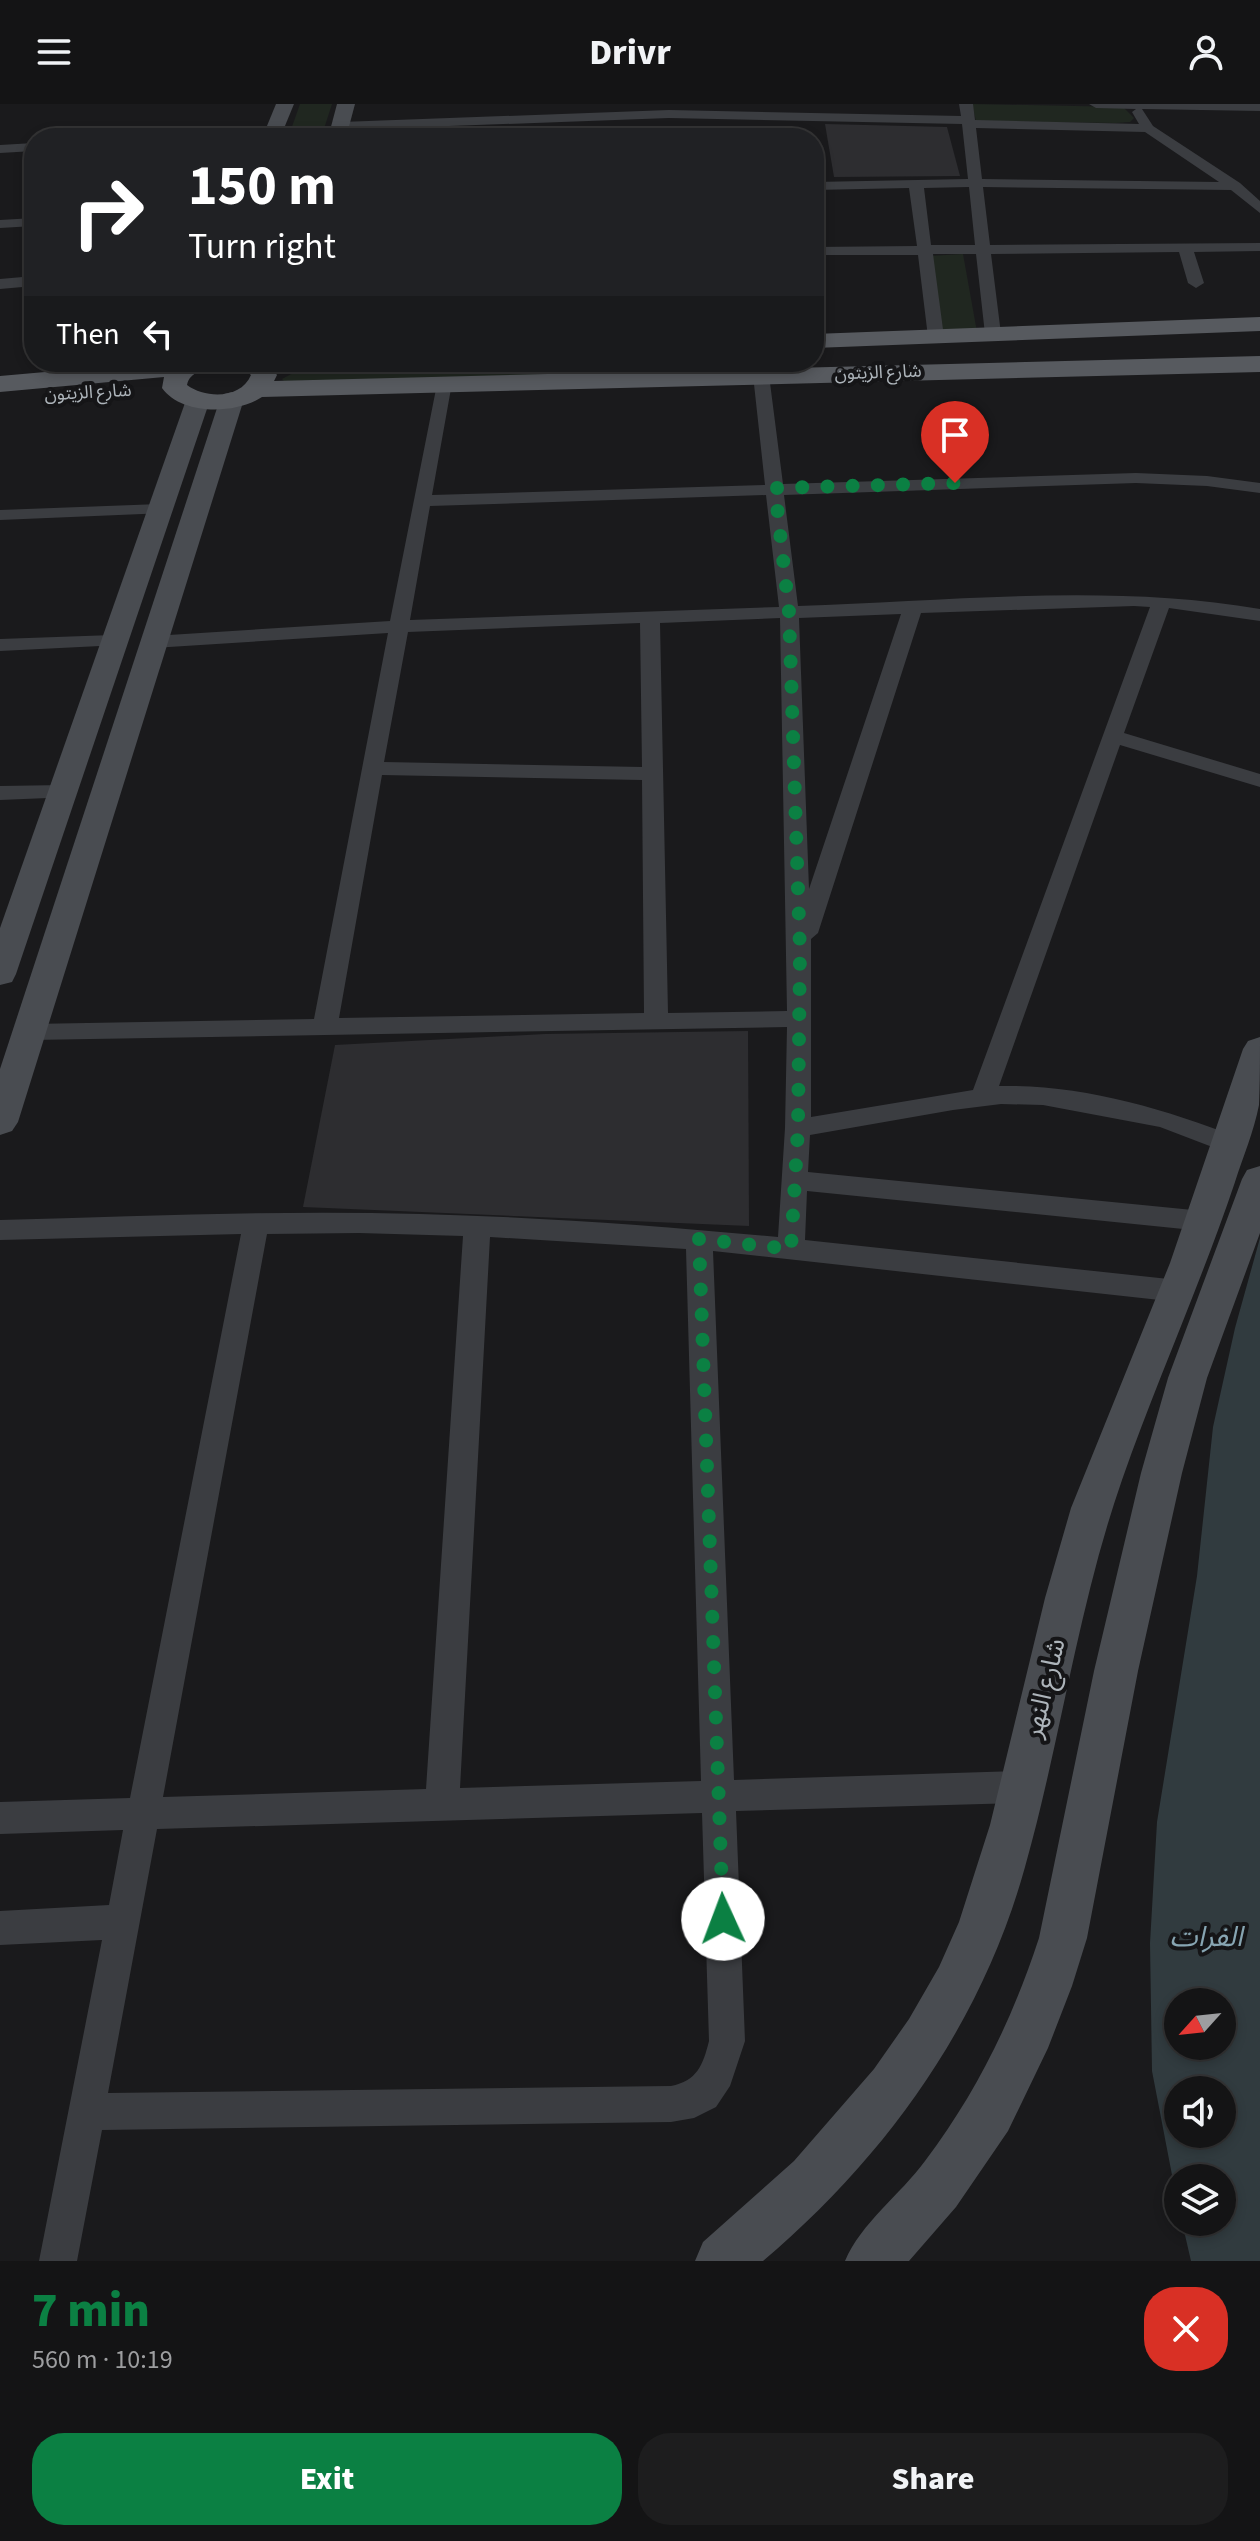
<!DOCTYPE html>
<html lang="en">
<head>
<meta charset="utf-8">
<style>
	body { margin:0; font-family:"Source Sans 3","Noto Sans Arabic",sans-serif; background:#1d1d1e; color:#f1f3f6; height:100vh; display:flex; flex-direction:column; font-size:30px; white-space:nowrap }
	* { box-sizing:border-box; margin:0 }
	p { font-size:26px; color:#9d9ea0 }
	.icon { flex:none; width:44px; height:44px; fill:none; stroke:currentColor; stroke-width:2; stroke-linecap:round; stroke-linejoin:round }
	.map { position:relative; height:2157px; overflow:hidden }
	.details { display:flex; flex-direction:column; background:#141415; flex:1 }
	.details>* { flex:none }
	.top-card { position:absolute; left:24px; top:24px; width:800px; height:244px; border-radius:32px; box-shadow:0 4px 12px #0003,0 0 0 2px #333334; background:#202124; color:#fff; overflow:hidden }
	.needle { width:52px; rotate:243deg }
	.tools { position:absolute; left:1164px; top:1884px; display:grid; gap:16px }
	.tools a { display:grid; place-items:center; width:72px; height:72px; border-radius:50%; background:#141415; box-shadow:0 4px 12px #0003,0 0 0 2px #333334; font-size:40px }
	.pin { position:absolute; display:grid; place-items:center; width:68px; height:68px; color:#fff; margin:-82px -34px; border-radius:50% 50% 50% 0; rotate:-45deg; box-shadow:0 0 8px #0007 }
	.pin .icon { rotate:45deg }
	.me { position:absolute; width:88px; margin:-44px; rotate:358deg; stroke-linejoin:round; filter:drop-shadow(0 0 6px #0008) }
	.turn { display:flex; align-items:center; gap:28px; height:168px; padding:0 32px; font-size:36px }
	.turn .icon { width:104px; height:104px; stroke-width:2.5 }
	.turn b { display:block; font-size:56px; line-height:68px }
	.then { display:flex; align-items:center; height:76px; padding:0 32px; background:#0003; gap:16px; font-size:30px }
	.round { display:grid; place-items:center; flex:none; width:84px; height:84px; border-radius:32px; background:#1d1d1e }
	.head { display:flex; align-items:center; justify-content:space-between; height:136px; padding:0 32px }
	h1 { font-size:48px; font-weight:800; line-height:60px; color:#0b8043 }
	.primary-button { display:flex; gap:16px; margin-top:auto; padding:16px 32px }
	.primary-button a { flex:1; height:92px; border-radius:32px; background:#0b8043; color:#fff; font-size:32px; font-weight:800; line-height:92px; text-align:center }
	.primary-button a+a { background:#1d1d1e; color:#f1f3f6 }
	header { display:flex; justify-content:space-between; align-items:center; height:104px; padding:0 32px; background:#141415; font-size:36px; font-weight:800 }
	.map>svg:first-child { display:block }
</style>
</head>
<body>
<header><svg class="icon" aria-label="menu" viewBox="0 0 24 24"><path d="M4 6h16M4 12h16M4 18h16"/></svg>Drivr<svg class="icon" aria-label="person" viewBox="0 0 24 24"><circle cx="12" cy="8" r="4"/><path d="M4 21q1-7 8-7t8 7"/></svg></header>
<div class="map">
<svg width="1260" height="2157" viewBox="0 0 1260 2157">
	<rect width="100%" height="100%" fill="#1a1a1c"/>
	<!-- green -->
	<g fill="#202720">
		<path d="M 300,0 L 332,0 L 321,34 L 288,34 Z"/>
		<path d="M 972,0 L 1123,3 L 1134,14 L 1130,18 L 1116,19 L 976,17 Z"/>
		<path d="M 963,150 L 977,228 L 942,227 L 928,152 Z"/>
		<path d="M 596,258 L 596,270 L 285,278 L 282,275 L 293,269 Z"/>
		<path d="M 605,258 L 756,258 L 758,264 L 606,269 Z"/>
	</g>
	<!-- water -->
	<path fill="#313b3f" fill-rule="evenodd" d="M 1260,1134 L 1260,2157 L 1191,2157 L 1182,2118 L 1222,2118 L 1222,2074 L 1178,2074 L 1178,2102 L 1152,1967 L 1150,1839 L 1157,1718 L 1197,1472 L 1213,1323 L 1235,1224 ZM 1178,1898 L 1222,1898 L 1222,1942 L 1178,1942 ZM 1178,1986 L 1222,1986 L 1222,2030 L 1178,2030 Z"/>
	<!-- building -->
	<g fill="#2d2d30">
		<path d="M 825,20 L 947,23 L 960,72 L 834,73 Z"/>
		<path d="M 748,927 L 749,1122 L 303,1103 L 335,941 L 545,930 Z"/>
	</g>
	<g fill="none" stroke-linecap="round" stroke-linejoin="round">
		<!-- minor -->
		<g fill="#3b3d41" fill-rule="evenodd">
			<path d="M 959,0 L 973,0 L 975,16 L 1139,20 L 1132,8 L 1136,5 L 1096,4 L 1089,0 L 1260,0 L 1260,7 L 1142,5 L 1153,22 L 1240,79 L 1260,97 L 1260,109 L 1231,86 L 983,83 L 990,141 L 1260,139 L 1260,147 L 1194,148 L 1204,179 L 1196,184 L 1188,179 L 1179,148 L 991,150 L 1001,230 L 993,235 L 985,230 L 976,150 L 933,150 L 944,233 L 936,238 L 928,233 L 918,151 L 814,151 L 814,143 L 917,142 L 909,84 L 814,86 L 814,78 L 968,75 L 962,20 L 669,14 L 341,26 L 334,22 L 341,18 L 669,6 L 961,12 ZM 976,24 L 1145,28 L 1219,78 L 982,75 ZM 969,83 L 975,141 L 931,141 L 924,84 Z"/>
			<path d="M 272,25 L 279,29 L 277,32 L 176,34 L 183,30 Z"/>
			<path d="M 34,39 L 34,47 L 0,49 L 0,41 Z"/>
			<path d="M 34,114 L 34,122 L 0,124 L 0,116 Z"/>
			<path d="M 34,172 L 34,182 L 0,185 L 0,175 Z"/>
			<path d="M 761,266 L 769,271 L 783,380 L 1136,369 L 1207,372 L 1260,379 L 1260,389 L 1207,382 L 1136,379 L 784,391 L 798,502 C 951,497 1108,479 1260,505 L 1260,517 L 1169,504 L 1124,629 L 1260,670 L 1260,683 L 1120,641 L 999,982 C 1080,980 1162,1004 1237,1033 L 1241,1040 L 1237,1047 L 1228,1049 L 1160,1023 L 1043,1001 L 1001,1000 L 953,1006 L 810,1031 L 808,1068 L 1203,1107 L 1212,1110 L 1216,1117 L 1212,1124 L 1203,1127 L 807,1087 L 805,1136 L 1178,1176 L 1188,1179 L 1192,1187 L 1188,1195 L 1178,1198 L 713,1147 L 734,1676 L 1021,1667 L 1033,1672 L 1038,1683 L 1033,1694 L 1021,1699 L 736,1707 L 745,1937 L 730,1982 L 716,2003 L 694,2014 L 671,2018 L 102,2026 L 77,2157 L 39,2157 L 102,1836 L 0,1841 L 0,1807 L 109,1801 L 123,1726 L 0,1730 L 0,1698 L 130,1694 L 241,1130 L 0,1136 L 0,1116 C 140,1112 280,1106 420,1110 C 540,1113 660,1122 778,1133 L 785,1024 L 787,923 L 31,936 L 22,934 L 19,928 L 22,922 L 31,920 L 314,915 L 388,529 L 153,544 L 143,538 L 153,532 L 390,517 L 438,275 L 444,274 L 452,279 L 432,391 L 765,381 L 753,271 ZM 766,391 L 779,503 L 410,516 L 430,402 ZM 1134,502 L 1150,503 L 973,986 L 811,1013 L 811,835 L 818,829 L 921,509 ZM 901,510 L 809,785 L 799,514 ZM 780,514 L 787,907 L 668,909 L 660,519 ZM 640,519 L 642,663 L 384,658 L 408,528 ZM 382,671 L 642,676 L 644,909 L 339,914 ZM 359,1129 L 463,1132 L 426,1685 L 163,1693 L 267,1130 ZM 490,1133 L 686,1145 L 701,1677 L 460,1684 ZM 702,1709 L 709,1937 C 703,1961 697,1977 671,1982 L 108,1989 L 157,1725 Z"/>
			<path d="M 160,400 L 166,401 L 169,405 L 166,409 L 0,416 L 0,406 Z"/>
			<path d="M 113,531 L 123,537 L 120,541 L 0,547 L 0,535 Z"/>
			<path d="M 64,681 L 75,688 L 72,693 L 0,696 L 0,682 Z"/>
		</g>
		<!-- secondary -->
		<g fill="#494c51" fill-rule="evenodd">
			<path d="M 276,0 L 294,0 L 280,34 L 262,34 Z"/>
			<path d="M 337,0 L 355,0 L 346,34 L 328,34 Z"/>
			<path d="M 232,288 L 240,290 L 244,295 L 18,1018 L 12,1027 L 0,1031 L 0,965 L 220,295 L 224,290 Z"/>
			<path d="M 198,289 L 206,291 L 210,296 L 16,870 L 12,878 L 0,881 L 0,824 L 186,296 L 190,291 Z"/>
			<path d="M 1260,933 C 1260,955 1260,980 1259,1001 C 1254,1027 1243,1053 1235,1078 C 1201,1179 1157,1276 1122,1376 C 1078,1502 1061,1635 1025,1763 C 982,1919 886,2053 763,2157 L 695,2157 L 703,2138 L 794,2057 L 874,1965 L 909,1915 L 939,1863 L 959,1818 L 990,1721 L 1045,1494 L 1071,1404 L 1170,1159 L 1243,945 L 1248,937 Z"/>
			<path d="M 1260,1062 L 1260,1129 L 1207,1274 L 1182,1369 L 1138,1567 L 1087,1834 L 1072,1882 L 1048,1944 L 1008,2027 L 956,2103 L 909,2157 L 845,2157 C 861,2119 900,2091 925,2057 C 977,1988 1012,1916 1039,1834 L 1094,1567 L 1141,1369 L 1168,1274 L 1242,1075 L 1247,1066 Z"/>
		</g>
		<!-- primary -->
		<g fill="#575a5f" fill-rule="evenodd">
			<path d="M 1260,213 L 1260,227 L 814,244 L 814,230 Z"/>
			<path d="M 1260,252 L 1260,268 L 262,293 C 237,310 182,312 162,284 L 164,273 L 0,288 L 0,272 L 158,258 L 213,258 C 205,269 190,266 187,281 C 206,295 241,295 251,271 L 235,258 L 267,258 L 277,271 L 274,277 Z"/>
		</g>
	</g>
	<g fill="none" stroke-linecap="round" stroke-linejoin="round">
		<!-- route -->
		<path stroke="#0b8043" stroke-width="14" stroke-dasharray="0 25.2" d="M 723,1815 L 699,1135 L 791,1145 L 798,1024 L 800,847 L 789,508 L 775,384 L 955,379"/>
	</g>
	<g text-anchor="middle" stroke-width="8" stroke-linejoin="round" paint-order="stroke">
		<!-- far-street labels -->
		<g font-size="18" fill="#adb4ba" stroke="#151517">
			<text transform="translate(878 268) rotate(-2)" y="6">شارع الزيتون</text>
			<text transform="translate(88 288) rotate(-3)" y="6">شارع الزيتون</text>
		</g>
		<!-- near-street labels -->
		<g font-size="26" fill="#adb4ba" stroke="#151517">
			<text transform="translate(1044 1584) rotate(-76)" y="9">شارع النهر</text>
		</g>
		<!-- near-water labels -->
		<g font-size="28" font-style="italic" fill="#87a5b2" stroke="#151517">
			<text x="1206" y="1842">الفرات</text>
		</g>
	</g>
</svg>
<div class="tools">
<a><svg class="needle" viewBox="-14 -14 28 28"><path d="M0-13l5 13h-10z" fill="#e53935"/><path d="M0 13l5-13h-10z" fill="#9d9ea0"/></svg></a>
<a><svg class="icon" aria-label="sound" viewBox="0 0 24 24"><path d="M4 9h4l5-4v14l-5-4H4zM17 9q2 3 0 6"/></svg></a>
<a><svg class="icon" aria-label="layers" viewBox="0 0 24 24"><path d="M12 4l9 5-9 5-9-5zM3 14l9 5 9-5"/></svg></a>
</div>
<div class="pin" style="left:955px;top:379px;background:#d93025"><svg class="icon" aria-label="arrive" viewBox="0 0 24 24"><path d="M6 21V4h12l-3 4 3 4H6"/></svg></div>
<svg class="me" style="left:723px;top:1815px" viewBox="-20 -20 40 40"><circle r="19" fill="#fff"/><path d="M0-13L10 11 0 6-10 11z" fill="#0b8043"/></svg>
<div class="top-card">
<div class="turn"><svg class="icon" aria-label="right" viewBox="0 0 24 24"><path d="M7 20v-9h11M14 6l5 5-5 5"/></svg><div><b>150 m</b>Turn right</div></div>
<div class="then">Then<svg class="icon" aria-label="left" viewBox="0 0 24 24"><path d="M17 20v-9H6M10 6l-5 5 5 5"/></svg></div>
</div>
</div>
<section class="details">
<div class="head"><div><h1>7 min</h1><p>560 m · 10:19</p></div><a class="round" style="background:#d93025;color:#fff"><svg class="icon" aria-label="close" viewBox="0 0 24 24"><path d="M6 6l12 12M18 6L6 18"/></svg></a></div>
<div class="primary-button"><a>Exit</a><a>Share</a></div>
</section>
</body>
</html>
